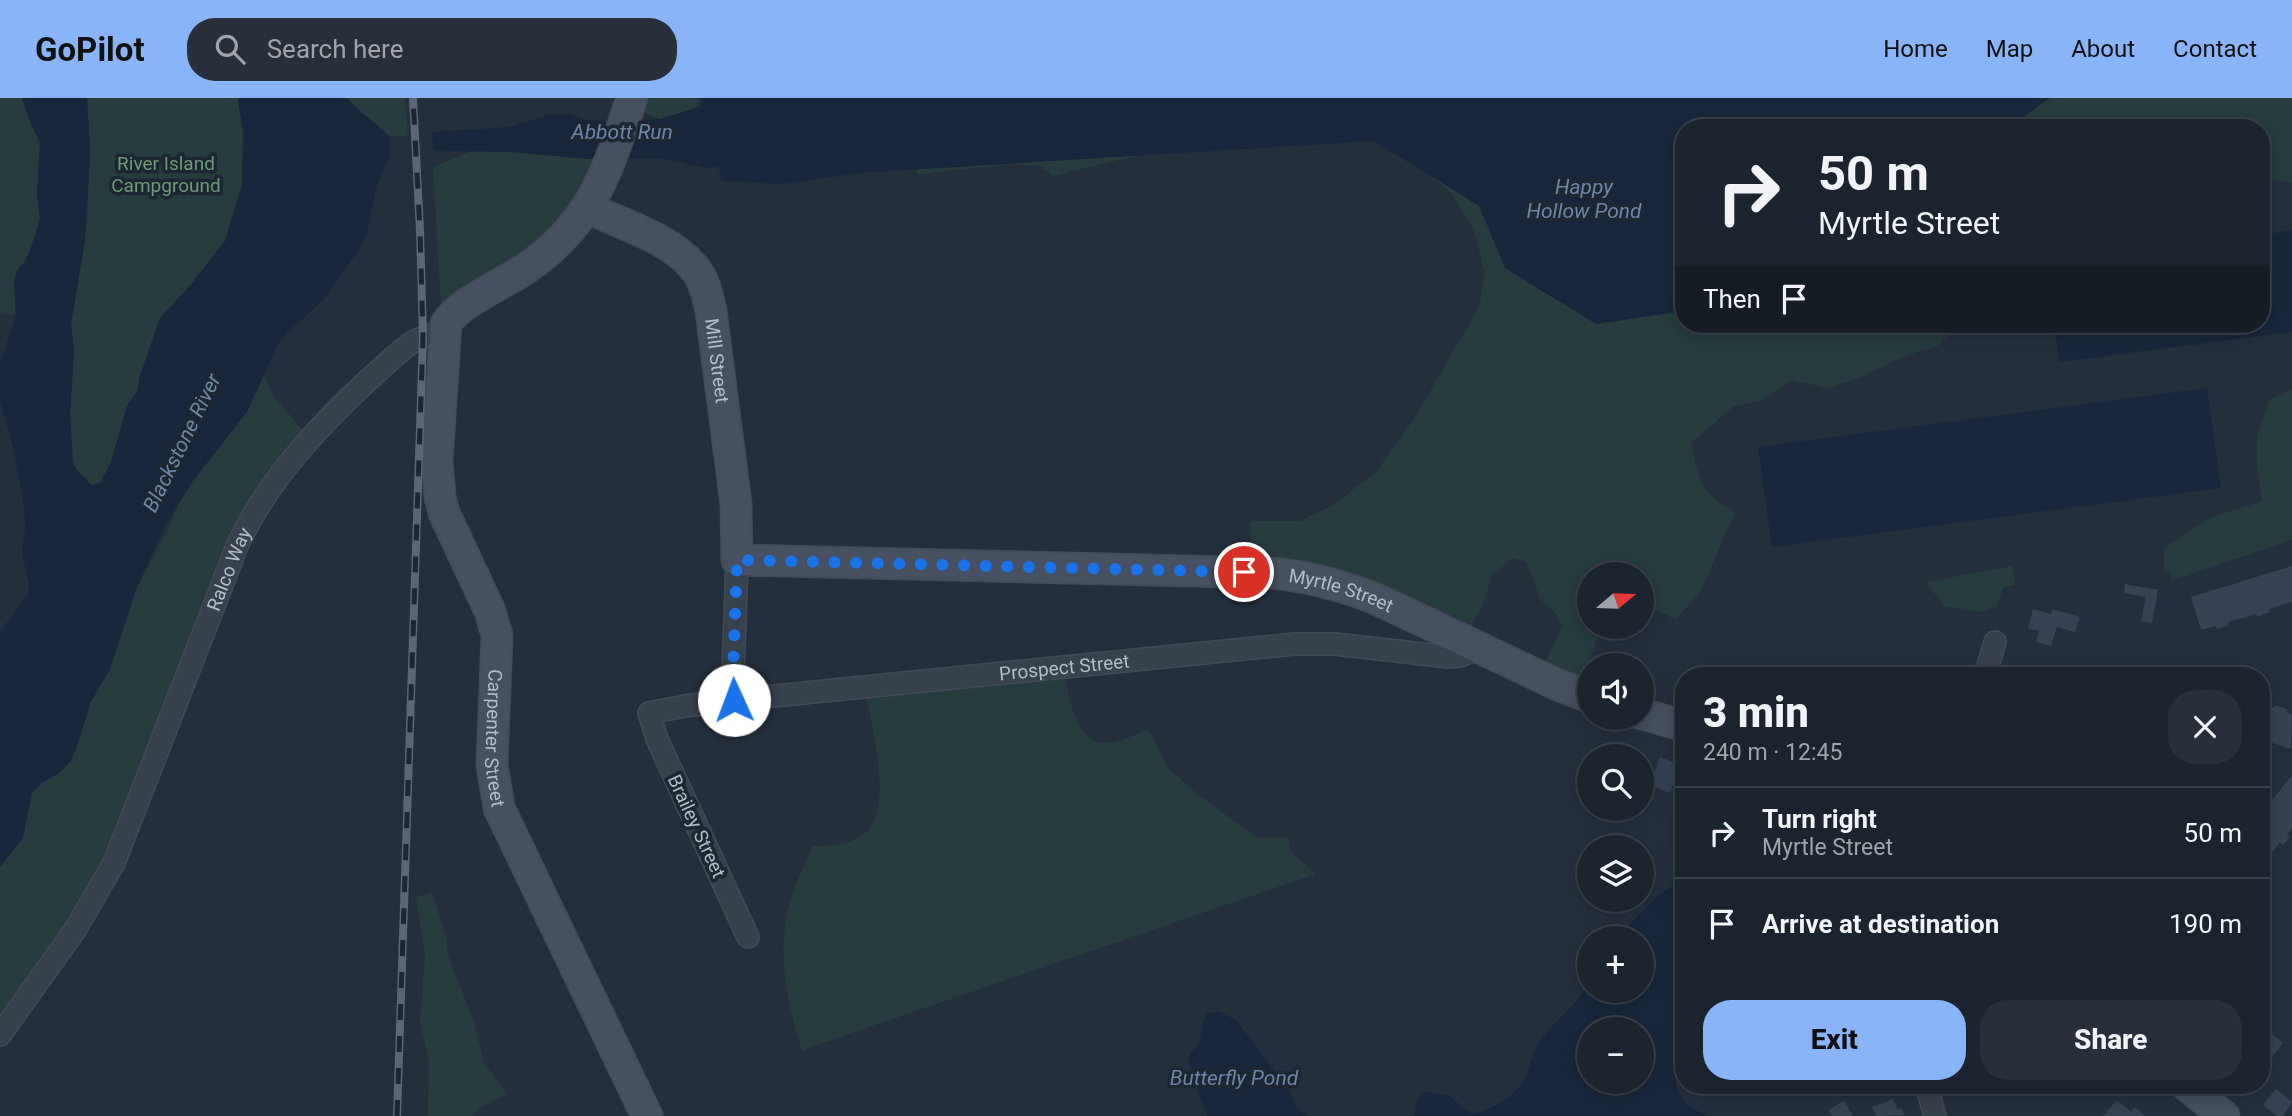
<!DOCTYPE html>
<html lang="en">
<head>
<meta charset="utf-8">
<style>
	body { margin:0; font-family:Roboto,sans-serif; background:#282f3a; color:#f1f3f6; height:100vh; display:flex; flex-direction:column; font-size:26px; white-space:nowrap }
	* { box-sizing:border-box; margin:0 }
	p { font-size:23px; color:#a0a4aa }
	.icon { flex:none; width:38px; height:38px; fill:none; stroke:currentColor; stroke-width:2; stroke-linecap:round; stroke-linejoin:round }
	.map { position:relative; flex:1; overflow:hidden }
	.details { position:absolute; left:1675px; top:569px; width:595px; height:427px; display:flex; flex-direction:column; background:#1b232e; border-radius:28px; box-shadow:0 4px 18px #0003,0 0 0 2px #39404a }
	.details>* { flex:none }
	.banner { position:absolute; left:1675px; top:21px; width:595px; height:214px; border-radius:28px; box-shadow:0 4px 18px #0003,0 0 0 2px #39404a; background:#1b232e; color:#f1f3f6; overflow:hidden }
	.needle { width:46px; rotate:71deg }
	.fabs { position:absolute; left:1577px; top:464px; display:grid; gap:14px }
	.fabs a { display:grid; place-items:center; width:77px; height:77px; border-radius:50%; background:#1b232e; box-shadow:0 4px 18px #0003,0 0 0 2px #39404a; font-size:35px }
	.pin { position:absolute; display:grid; place-items:center; width:60px; height:60px; color:#fff; margin:-30px; border:4px solid #fff; border-radius:50%; box-shadow:0 2px 7px #0007 }
	.me { position:absolute; width:77px; margin:-38px; rotate:358deg; stroke-linejoin:round; filter:drop-shadow(0 0 5px #0008) }
	.turn { display:flex; align-items:center; gap:24px; height:147px; padding:0 28px; font-size:32px }
	.turn .icon { width:91px; height:91px; stroke-width:2.5 }
	.turn b { display:block; font-size:49px; line-height:60px }
	.then { display:flex; align-items:center; height:66px; padding:0 28px; background:#0003; gap:14px; font-size:26px }
	.round { display:grid; place-items:center; flex:none; width:74px; height:74px; border-radius:28px; background:#282f3a }
	.headline { display:flex; align-items:center; justify-content:space-between; height:119px; padding:0 28px }
	h1 { font-size:42px; font-weight:800; line-height:52px }
	.button { display:flex; gap:14px; margin-top:auto; padding:14px 28px }
	.button a { flex:1; height:80px; border-radius:28px; background:#8ab4f8; color:#111; font-size:28px; font-weight:800; line-height:80px; text-align:center }
	.button a+a { background:#282f3a; color:#f1f3f6 }
	ul { padding:0; list-style:none }
	li { display:flex; align-items:center; gap:21px; height:91px; padding:0 28px; border-top:2px solid #39404a }
	li div { flex:1 }
	li b { display:block; font-size:26px }
	li em { font-style:normal }
	header { display:flex; align-items:center; gap:42px; box-sizing:border-box; height:98px; padding:0 35px; background:#8ab4f8; color:#111 }
	header strong { font-size:33px }
	nav { display:flex; gap:38px; margin-inline-start:auto; font-size:24px }
	.search { width:490px; height:63px; background:#282f3a; display:flex; align-items:center; gap:18px; box-sizing:border-box; padding:0 24px; border-radius:28px; color:#a0a4aa; font-size:26px }
	.map>svg:first-child { display:block }
</style>
</head>
<body>
<header>
<strong>GoPilot</strong>
<div class="search"><svg class="icon" aria-label="search" viewBox="0 0 24 24"><circle cx="10" cy="10" r="6"/><path d="M15 15l6 6"/></svg>Search here</div>
<nav><a>Home</a><a>Map</a><a>About</a><a>Contact</a></nav>
</header>
<div class="map">
<svg width="2292" height="1018" viewBox="0 0 2292 1018">
	<rect width="100%" height="100%" fill="#242f3e"/>
	<!-- green -->
	<g fill="#263c3f">
		<path d="M 0,0 L 22,0 L 30,24 L 40,45 L 38,74 L 40,121 L 30,153 L 14,182 L 16,217 L 0,215 Z"/>
		<path d="M 87,0 L 238,0 L 243,36 L 242,87 L 225,143 L 188,190 L 160,220 L 139,281 L 138,292 L 127,308 L 111,364 L 100,385 L 90,387 L 77,372 L 73,364 L 70,317 L 74,253 L 71,226 L 85,142 L 87,112 L 90,53 Z"/>
		<path d="M 347,0 L 405,0 L 408,38 L 389,38 C 375,24 360,15 347,0 Z"/>
		<path d="M 624,0 L 698,0 L 697,14 L 664,23 L 645,15 L 623,17 Z"/>
		<path d="M 2048,0 L 2292,0 L 2292,85 L 2268,81 L 2261,83 L 2261,30 L 1992,30 Z"/>
		<path d="M 1348,13 L 1683,207 L 1684,226 L 1959,226 L 1938,248 L 1907,257 L 1857,281 L 1827,290 L 1792,282 L 1761,303 L 1734,308 L 1691,345 C 1700,383 1699,393 1735,414 L 1701,493 L 1676,521 L 1655,512 L 1642,516 L 1642,476 L 1589,476 L 1589,528 L 1606,529 L 1601,533 L 1576,594 L 1539,577 L 1562,528 L 1557,517 L 1541,502 L 1526,464 L 1513,460 L 1491,478 L 1485,503 L 1464,542 L 1319,490 L 1301,496 L 1298,484 L 1252,477 L 1250,423 L 1300,423 L 1333,407 L 1376,374 L 1416,318 L 1479,209 L 1485,176 L 1474,132 L 1452,96 L 1390,42 L 1156,53 L 1053,78 L 1041,68 L 1012,66 L 918,76 L 913,67 Z"/>
		<path d="M 498,48 L 603,55 L 588,102 L 440,225 L 441,207 L 433,69 L 470,54 Z"/>
		<path d="M 259,266 L 273,298 L 310,340 L 244,425 L 129,724 L 14,917 L 0,951 L 0,741 L 96,558 L 143,478 L 168,431 L 182,398 Z"/>
		<path d="M 2292,291 L 2292,442 L 2171,483 L 2170,474 L 2164,473 L 2164,450 L 2210,420 L 2262,403 L 2257,369 L 2257,339 L 2269,302 Z"/>
		<path d="M 2012,468 L 2015,486 L 2003,490 L 1997,508 L 1984,514 L 1945,509 L 1926,484 Z"/>
		<path d="M 1065,576 C 1067,598 1078,648 1107,645 C 1121,644 1136,636 1149,631 L 1168,670 L 1201,699 L 1258,740 L 1288,739 L 1290,753 L 1316,776 L 802,952 C 786,904 775,847 792,798 C 797,781 806,765 813,748 C 830,748 845,748 861,738 C 896,717 872,630 866,597 Z"/>
		<path d="M 432,794 L 447,842 L 447,855 L 474,924 L 484,965 L 507,996 L 480,1010 L 472,1018 L 428,1018 L 429,963 L 420,925 L 425,858 L 416,799 Z"/>
	</g>
	<!-- water -->
	<g fill="#17263c" fill-rule="evenodd">
		<path d="M 22,0 L 87,0 L 90,53 L 87,112 L 85,142 L 71,226 L 74,253 L 70,317 L 73,364 L 77,372 L 91,387 L 100,385 L 111,364 L 127,308 L 138,292 L 139,281 L 160,220 L 188,190 L 225,143 L 242,87 L 243,36 L 238,0 L 347,0 C 360,15 375,24 389,38 L 390,57 L 377,87 L 367,135 L 358,153 L 323,202 L 280,242 L 247,314 L 193,383 L 167,424 L 137,489 L 110,571 L 91,604 L 76,651 L 70,664 L 59,675 L 42,685 L 32,695 L 23,740 L 0,769 L 0,534 L 28,496 L 29,486 L 22,456 L 25,430 L 24,407 L 12,345 L 0,303 L 0,266 L 16,217 L 14,182 L 18,171 L 25,164 L 30,153 L 40,121 L 37,96 L 40,45 L 30,24 Z"/>
		<path d="M 701,0 L 2050,0 L 2007,30 L 1684,30 L 1683,213 L 1596,226 L 1505,170 L 1479,108 L 1374,43 L 860,75 L 783,86 L 721,83 L 719,69 L 706,70 L 665,61 L 587,61 L 510,54 L 433,53 L 432,34 L 509,29 L 551,16 L 568,16 L 592,23 L 606,24 L 660,21 L 701,8 Z"/>
		<path d="M 2292,132 L 2292,234 L 2059,264 L 2054,226 L 2261,226 L 2261,137 Z"/>
		<path d="M 2207,290 L 2221,390 L 1772,449 L 1758,349 Z"/>
		<path d="M 1683,783 L 1684,952 C 1673,967 1672,994 1687,1006 C 1693,1011 1701,1014 1707,1018 L 1414,1018 L 1418,1000 L 1426,994 L 1448,997 L 1471,1016 C 1493,1012 1519,997 1527,975 C 1532,964 1534,949 1542,940 C 1557,921 1577,906 1589,886 L 1589,892 L 1642,892 L 1642,840 L 1619,840 C 1638,818 1655,794 1683,783 ZM 1589,931 L 1642,931 L 1642,984 L 1589,984 Z"/>
		<path d="M 1220,914 L 1236,922 L 1290,993 L 1296,1009 L 1307,1018 L 1207,1018 L 1194,985 L 1188,960 L 1200,942 L 1204,920 L 1207,915 Z"/>
	</g>
	<!-- building -->
	<g fill="#364354">
		<path d="M 2292,468 L 2292,504 L 2269,511 L 2270,514 L 2257,519 L 2256,516 L 2228,524 L 2229,527 L 2217,531 L 2216,528 L 2201,532 L 2191,499 Z"/>
		<path d="M 2125,486 L 2158,492 L 2152,525 L 2141,523 L 2146,499 L 2124,495 Z"/>
		<path d="M 2033,511 L 2051,516 L 2052,511 L 2080,519 L 2075,534 L 2057,529 L 2051,548 L 2036,544 L 2039,533 L 2028,530 Z"/>
		<path d="M 2261,606 L 2274,610 L 2275,607 L 2287,611 L 2286,614 L 2292,616 L 2291,651 L 2261,641 Z"/>
		<path d="M 1660,659 L 1684,668 L 1684,683 L 1675,680 L 1670,695 L 1650,687 Z"/>
		<path d="M 2292,677 L 2292,730 L 2287,736 L 2290,739 L 2283,747 L 2280,744 L 2269,759 L 2261,752 L 2261,716 Z"/>
		<path d="M 1642,694 L 1648,696 L 1642,717 L 1624,711 L 1642,710 Z"/>
		<path d="M 2261,927 L 2283,945 L 2266,966 L 2261,961 Z"/>
		<path d="M 2276,991 L 2292,1004 L 2283,1018 L 2277,1018 L 2263,1007 Z"/>
		<path d="M 1893,1001 L 1897,1011 L 1901,1010 L 1904,1017 L 1876,1018 L 1872,1009 Z"/>
		<path d="M 2117,1002 L 2131,1014 L 2135,1009 L 2145,1018 L 2103,1018 Z"/>
		<path d="M 1844,1003 L 1853,1018 L 1832,1018 L 1828,1012 Z"/>
	</g>
	<g fill="none" stroke-linecap="round" stroke-linejoin="round">
		<defs>
			<g id="street">
				<path d="M 1985,578 L 1995,544"/>
				<path d="M 734,602 L 733,575 L 737,462"/>
				<path id="s1" d="M 748,839 L 657,641 L 649,615 L 685,608 L 734,602 L 1295,546 L 1335,546 L 1449,559 L 1460,558 L 1479,550"/>
				<path id="s2" d="M 0,937 L 75,832 L 114,765 L 238,446 C 269,380 323,323 376,275 C 388,265 400,252 413,244 C 423,238 433,236 444,234"/>
				<path d="M 1926,987 L 1935,1018"/>
			</g>
			<g id="secondary">
				<path id="s3" d="M 632,0 C 607,73 593,125 525,171 C 503,186 459,204 446,226 L 437,363 L 440,399 L 444,415 L 490,513 L 497,537 L 492,667 L 499,710 L 647,1018"/>
				<path id="s4" d="M 588,110 C 623,127 671,140 696,172 C 705,183 708,200 711,213 L 736,406 L 737,462 L 1271,475 C 1307,478 1340,487 1374,500 L 1558,587 L 1589,599"/>
				<path d="M 1642,616 L 1684,628"/>
				<path d="M 2186,987 L 2224,1018"/>
			</g>
		</defs>
		<!-- street casing -->
		<use href="#street" stroke="#414a57" stroke-width="24"/>
		<!-- secondary casing -->
		<use href="#secondary" stroke="#414a57" stroke-width="33"/>
		<!-- street -->
		<use href="#street" stroke="#38414e" stroke-width="21"/>
		<!-- secondary -->
		<use href="#secondary" stroke="#465061" stroke-width="30"/>
		<defs>
			<path id="rail" d="M 397,1018 L 423,239 L 420,132 L 413,0"/>
		</defs>
		<!-- rail casing -->
		<use href="#rail" stroke="#5a6575" stroke-width="8"/>
		<!-- rail -->
		<use href="#rail" stroke="#1d2633" stroke-width="5" stroke-dasharray="16" stroke-linecap="butt"/>
	</g>
	<g fill="none" stroke-linecap="round" stroke-linejoin="round">
		<!-- route -->
		<path stroke="#1a73e8" stroke-width="12" stroke-dasharray="0 21.6" d="M 734,602 L 733,575 L 737,462 L 1244,474"/>
	</g>
	<g text-anchor="middle" stroke-width="7" stroke-linejoin="round" paint-order="stroke">
		<!-- park labels -->
		<g font-size="19" fill="#6b9a76" stroke="#1d2633">
			<text x="166" y="72">River Island<tspan x="166" dy="22">Campground</tspan></text>
		</g>
		<!-- street labels -->
		<g font-size="19" fill="#b4bcc9" stroke="#1d2633">
			<text dy="7" stroke="none"><textPath href="#s4" startOffset="220">Mill Street</textPath></text>
			<text dy="7" stroke="none"><textPath href="#s2" startOffset="522">Ralco Way</textPath></text>
			<text dy="7" stroke="none"><textPath href="#s4" startOffset="1027">Myrtle Street</textPath></text>
			<text dy="7" stroke="none"><textPath href="#s1" startOffset="663">Prospect Street</textPath></text>
			<text dy="7" stroke="none"><textPath href="#s3" startOffset="730">Carpenter Street</textPath></text>
			<text transform="translate(697 728) rotate(65)" y="7">Brailey Street</text>
		</g>
		<!-- water labels -->
		<g font-size="21" font-style="italic" fill="#6d86a8" stroke="#1d2633">
			<text x="622" y="41">Abbott Run</text>
			<text x="1584" y="96">Happy<tspan x="1584" dy="24">Hollow Pond</tspan></text>
			<text transform="translate(182 345) rotate(-64)" y="7">Blackstone River</text>
			<text x="1234" y="987">Butterfly Pond</text>
		</g>
	</g>
</svg>
<div class="fabs">
<a><svg class="needle" viewBox="-14 -14 28 28"><path d="M0-13l5 13h-10z" fill="#e53935"/><path d="M0 13l5-13h-10z" fill="#a0a4aa"/></svg></a>
<a><svg class="icon" aria-label="sound" viewBox="0 0 24 24"><path d="M4 9h4l5-4v14l-5-4H4zM17 9q2 3 0 6"/></svg></a>
<a><svg class="icon" aria-label="search" viewBox="0 0 24 24"><circle cx="10" cy="10" r="6"/><path d="M15 15l6 6"/></svg></a>
<a><svg class="icon" aria-label="layers" viewBox="0 0 24 24"><path d="M12 4l9 5-9 5-9-5zM3 14l9 5 9-5"/></svg></a>
<a>+</a>
<a>−</a>
</div>
<div class="pin" style="left:1244px;top:474px;background:#d93025"><svg class="icon" aria-label="arrive" viewBox="0 0 24 24"><path d="M6 21V4h12l-3 4 3 4H6"/></svg></div>
<svg class="me" style="left:734px;top:602px" viewBox="-20 -20 40 40"><circle r="19" fill="#fff"/><path d="M0-13L10 11 0 6-10 11z" fill="#1a73e8"/></svg>
<div class="banner">
<div class="turn"><svg class="icon" aria-label="right" viewBox="0 0 24 24"><path d="M7 20v-9h11M14 6l5 5-5 5"/></svg><div><b>50 m</b>Myrtle Street</div></div>
<div class="then">Then<svg class="icon" aria-label="arrive" viewBox="0 0 24 24"><path d="M6 21V4h12l-3 4 3 4H6"/></svg></div>
</div>
<section class="details">
<div class="headline"><div><h1>3 min</h1><p>240 m · 12:45</p></div><a class="round"><svg class="icon" aria-label="close" viewBox="0 0 24 24"><path d="M6 6l12 12M18 6L6 18"/></svg></a></div>
<ul>
<li><svg class="icon" aria-label="right" viewBox="0 0 24 24"><path d="M7 20v-9h11M14 6l5 5-5 5"/></svg><div><b>Turn right</b><p>Myrtle Street</p></div><em>50 m</em></li>
<li><svg class="icon" aria-label="arrive" viewBox="0 0 24 24"><path d="M6 21V4h12l-3 4 3 4H6"/></svg><div><b>Arrive at destination</b></div><em>190 m</em></li>
</ul>
<div class="button"><a>Exit</a><a>Share</a></div>
</section>
</div>
</body>
</html>
